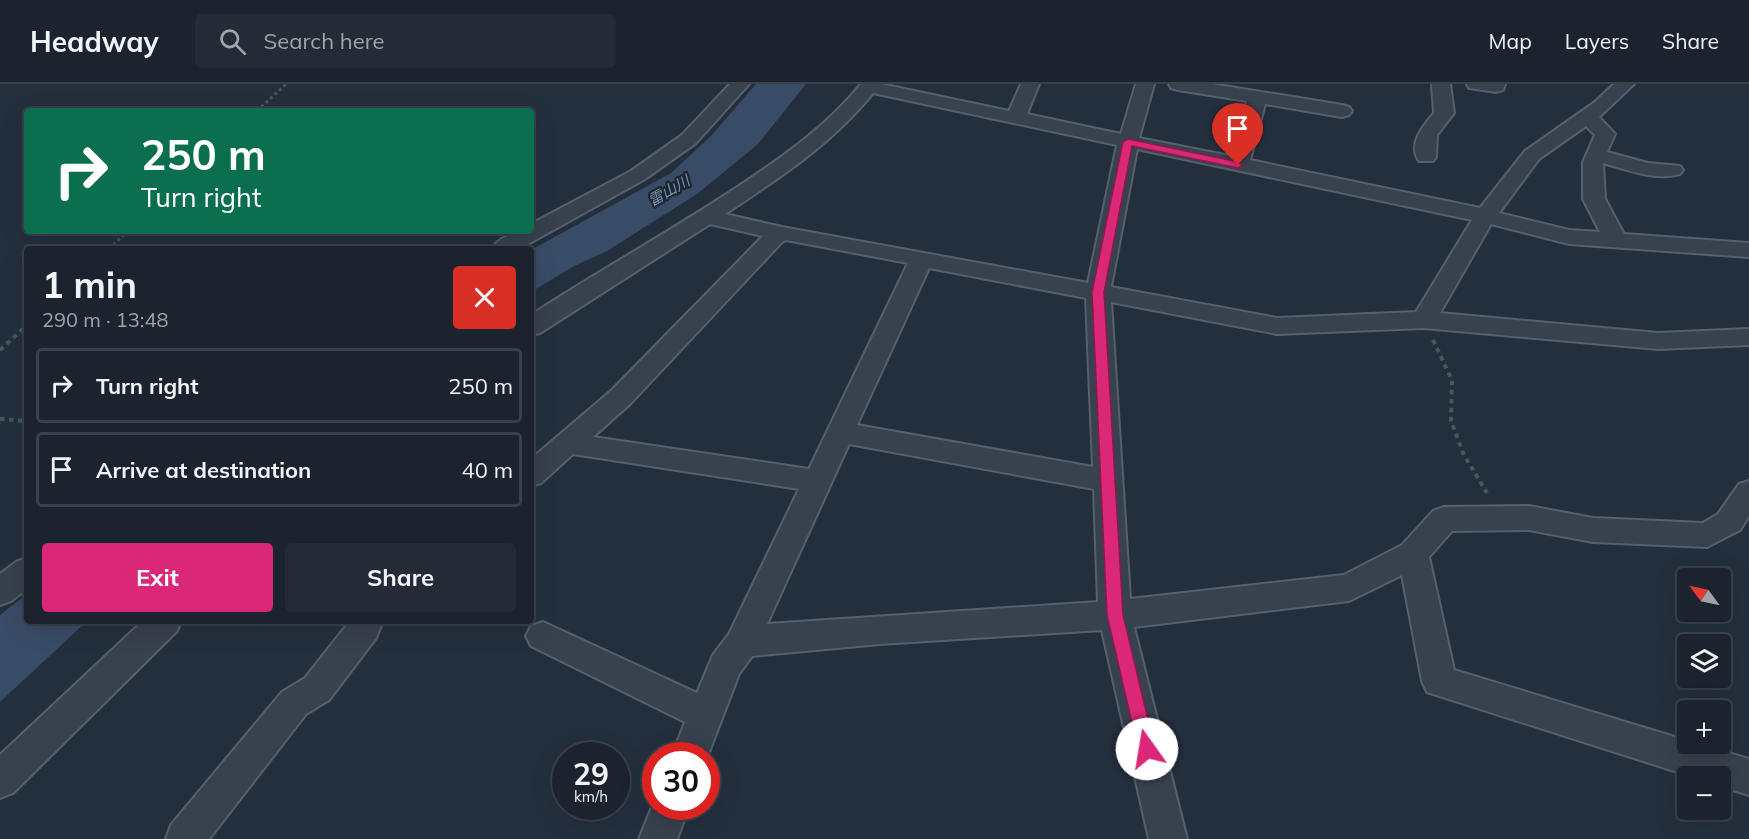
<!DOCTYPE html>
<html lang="en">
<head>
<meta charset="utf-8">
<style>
	body { margin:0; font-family:Mulish,"Noto Sans JP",sans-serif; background:#242b36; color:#f1f3f6; height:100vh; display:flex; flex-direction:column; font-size:22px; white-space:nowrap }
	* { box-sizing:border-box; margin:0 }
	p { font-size:20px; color:#a0a4aa }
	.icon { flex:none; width:33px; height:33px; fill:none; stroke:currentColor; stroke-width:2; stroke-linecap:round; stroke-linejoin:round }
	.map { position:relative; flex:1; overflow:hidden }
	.details { position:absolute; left:24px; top:162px; width:510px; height:378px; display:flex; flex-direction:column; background:#1b232e; border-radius:6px; box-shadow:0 6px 24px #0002,0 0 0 2px #39404a }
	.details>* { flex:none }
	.banner { position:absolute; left:24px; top:24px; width:510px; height:126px; border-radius:6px; box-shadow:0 6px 24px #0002,0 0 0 2px #39404a; background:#0b6e4f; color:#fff; overflow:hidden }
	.needle { width:39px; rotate:303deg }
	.tools { position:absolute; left:1677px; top:484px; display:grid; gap:12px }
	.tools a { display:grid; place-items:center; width:54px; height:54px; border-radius:6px; background:#1b232e; box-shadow:0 6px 24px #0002,0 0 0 2px #39404a; font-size:30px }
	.speed { position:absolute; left:552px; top:658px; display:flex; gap:12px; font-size:30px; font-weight:700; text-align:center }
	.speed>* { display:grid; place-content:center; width:78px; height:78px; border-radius:50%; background:#1b232e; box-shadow:0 6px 24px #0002,0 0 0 2px #39404a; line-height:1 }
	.speed small { font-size:15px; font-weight:400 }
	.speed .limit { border:9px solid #d22; background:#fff; color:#111 }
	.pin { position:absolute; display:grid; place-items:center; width:51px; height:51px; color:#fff; margin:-62px -26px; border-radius:50% 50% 50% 0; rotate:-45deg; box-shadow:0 0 6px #0007 }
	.pin .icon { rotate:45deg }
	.me { position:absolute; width:66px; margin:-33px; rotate:347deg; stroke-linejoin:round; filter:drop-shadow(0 0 4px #0008) }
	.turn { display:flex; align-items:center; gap:21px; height:126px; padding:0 18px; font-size:27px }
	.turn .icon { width:78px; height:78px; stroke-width:2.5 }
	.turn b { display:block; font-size:42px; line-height:51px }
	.round { display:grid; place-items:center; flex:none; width:63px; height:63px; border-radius:6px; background:#242b36 }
	.head { display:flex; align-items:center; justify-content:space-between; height:102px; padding:0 18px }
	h1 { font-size:36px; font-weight:700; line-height:45px }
	.primary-button { display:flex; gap:12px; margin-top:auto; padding:12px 18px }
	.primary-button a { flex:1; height:69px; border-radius:6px; background:#db2777; color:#fff; font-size:24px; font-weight:700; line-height:69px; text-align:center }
	.primary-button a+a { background:#242b36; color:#f1f3f6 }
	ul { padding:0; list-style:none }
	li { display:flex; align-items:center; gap:18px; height:75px; margin:0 12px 9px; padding:0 6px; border:3px solid #39404a; border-radius:6px }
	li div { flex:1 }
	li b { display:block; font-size:22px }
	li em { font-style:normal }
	header { display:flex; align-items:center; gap:36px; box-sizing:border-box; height:84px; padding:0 30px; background:#1b232e; border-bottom:2px solid #39404a }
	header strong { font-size:28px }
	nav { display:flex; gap:33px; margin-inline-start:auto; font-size:21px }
	.search { width:420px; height:54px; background:#242b36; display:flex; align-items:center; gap:15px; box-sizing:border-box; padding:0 21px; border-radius:6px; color:#a0a4aa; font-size:22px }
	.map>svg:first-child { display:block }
</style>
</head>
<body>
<header>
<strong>Headway</strong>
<div class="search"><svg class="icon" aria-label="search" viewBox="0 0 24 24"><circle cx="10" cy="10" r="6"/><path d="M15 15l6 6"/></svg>Search here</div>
<nav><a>Map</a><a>Layers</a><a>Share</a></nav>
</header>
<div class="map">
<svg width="1749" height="755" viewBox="0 0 1749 755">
	<rect width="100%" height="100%" fill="#242f3e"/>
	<!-- water -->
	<g fill="#394c67">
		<path d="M 756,0 L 806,0 L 758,60 L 697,110 L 607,167 L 574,182 L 531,208 L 531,166 L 671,89 L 710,53 Z"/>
		<path d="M 27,510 L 27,537 L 87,537 L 0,618 L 0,531 Z"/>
	</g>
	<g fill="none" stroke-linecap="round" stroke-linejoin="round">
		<defs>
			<g id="street">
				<path d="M 730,0 L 749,0 L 696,59 L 645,95 L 519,165 L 491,165 C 499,153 517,147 531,147 L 531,140 L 631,87 L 682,51 Z"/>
				<path d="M 861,0 L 881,0 L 1009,27 L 1021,0 L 1039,0 L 1027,30 L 1121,50 L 1136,0 L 1154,0 L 1139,54 L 1230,72 L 1247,17 L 1178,6 L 1171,4 L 1169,0 L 1212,0 L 1342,21 L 1349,23 L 1352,27 L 1349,31 L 1342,33 L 1265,20 L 1250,76 L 1480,124 L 1525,67 L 1595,18 L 1614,0 L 1634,0 L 1599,33 L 1615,50 L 1607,68 L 1648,79 L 1680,82 L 1683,86 L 1680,90 C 1655,97 1628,86 1603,79 L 1605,115 L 1624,150 L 1749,159 L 1749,173 L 1569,160 L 1491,140 L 1440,229 L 1658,249 L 1749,245 L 1749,261 L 1658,265 L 1424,244 L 1277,250 L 1111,218 L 1130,515 L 1344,491 L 1402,461 L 1433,427 L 1444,423 L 1529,422 L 1593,434 L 1703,439 L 1718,430 L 1739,400 L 1749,397 L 1749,432 L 1740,446 L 1707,463 L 1593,458 L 1529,446 L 1452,447 L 1429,473 L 1454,586 L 1688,657 L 1688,660 L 1698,660 L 1749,675 L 1749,711 L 1720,702 L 1720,693 L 1693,693 L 1427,608 L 1422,597 L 1402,491 L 1349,517 L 1134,543 L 1187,755 L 1149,755 L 1102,546 L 880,560 L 752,572 L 739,590 L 706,676 L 706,672 L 672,672 L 685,638 L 531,562 L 526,552 L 531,542 L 543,538 L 697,609 L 713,571 L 729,550 L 799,405 L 573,370 L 541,399 L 531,402 L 531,375 L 612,306 L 763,152 L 710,140 L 540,249 L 531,251 L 531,231 C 600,186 673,146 742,100 C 785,71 828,41 861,0 ZM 873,9 L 1117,61 L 1088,199 L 782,143 L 725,130 C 778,95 833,59 873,9 ZM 1586,42 L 1595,51 L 1583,78 L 1583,115 L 1600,148 L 1569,146 L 1499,129 L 1539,75 ZM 1137,65 L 1472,136 L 1416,228 L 1277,234 L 1111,203 ZM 786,156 L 908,179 L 809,385 L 593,353 L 630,320 L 782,158 ZM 929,184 L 1086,214 L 1093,383 L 857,341 ZM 849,360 L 1094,405 L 1098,518 L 767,540 Z"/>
				<path d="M 1432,0 L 1450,0 L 1454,29 L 1437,51 L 1436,73 L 1433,77 L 1419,77 C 1407,60 1424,41 1434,29 Z"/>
				<path d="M 1467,0 L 1505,0 L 1503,6 L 1496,8 L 1469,4 Z"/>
				<path d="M 27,474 L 27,505 L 11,517 L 0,521 L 0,490 L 16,478 Z"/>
				<path d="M 143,537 L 181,537 L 177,547 L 13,709 L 0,714 L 0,671 Z"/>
				<path d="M 350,537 L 383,537 L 376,554 L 329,616 L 306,630 L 209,755 L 166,755 L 171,741 L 282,608 L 305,594 Z"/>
				<path d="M 656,713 L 656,723 L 689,723 L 677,755 L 639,755 Z"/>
			</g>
		</defs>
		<!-- street casing -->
		<use href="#street" stroke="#565f6c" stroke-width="4"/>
		<!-- path-far1 -->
		<g stroke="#44595c" stroke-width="3" stroke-dasharray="3 3" stroke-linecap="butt">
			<path d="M 257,27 L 286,0"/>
			<path d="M 109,165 L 128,147"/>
		</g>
		<!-- path -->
		<g stroke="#44595c" stroke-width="4" stroke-dasharray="4.5 4.5" stroke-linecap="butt">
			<path d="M 1433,256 L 1452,296 L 1451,337 L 1464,371 L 1487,409"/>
			<path d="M 0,266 L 27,241"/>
			<path d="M 0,335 L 27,337"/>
		</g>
		<!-- street -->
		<use href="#street" fill="#38414e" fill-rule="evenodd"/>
	</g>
	<!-- route -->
	<path fill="#db2777" stroke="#8e194d" stroke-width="1.5" d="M 1128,55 L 1238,78 L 1243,81 L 1238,84 L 1132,62 L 1104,208 L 1123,531 L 1155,665 L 1153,671 L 1147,674 L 1141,671 L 1138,665 L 1107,531 L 1092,208 L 1123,58 Z"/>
	<g text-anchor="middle" stroke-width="4.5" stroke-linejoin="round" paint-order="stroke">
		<!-- far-water labels -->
		<g font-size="15" font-style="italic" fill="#7c92b1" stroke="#1d2633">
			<text transform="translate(669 107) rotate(-30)" y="5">雷山川</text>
		</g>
	</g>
</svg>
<div class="tools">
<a><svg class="needle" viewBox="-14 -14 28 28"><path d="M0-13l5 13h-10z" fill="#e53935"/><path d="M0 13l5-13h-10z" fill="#a0a4aa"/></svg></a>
<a><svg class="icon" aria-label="layers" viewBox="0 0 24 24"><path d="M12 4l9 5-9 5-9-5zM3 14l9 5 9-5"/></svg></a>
<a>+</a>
<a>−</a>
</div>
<div class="speed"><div>29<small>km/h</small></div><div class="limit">30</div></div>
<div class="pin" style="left:1238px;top:81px;background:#d93025"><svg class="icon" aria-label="arrive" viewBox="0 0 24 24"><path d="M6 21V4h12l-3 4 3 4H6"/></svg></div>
<svg class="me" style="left:1147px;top:665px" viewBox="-20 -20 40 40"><circle r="19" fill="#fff"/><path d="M0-13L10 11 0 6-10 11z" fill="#db2777"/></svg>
<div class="banner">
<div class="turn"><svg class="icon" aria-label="right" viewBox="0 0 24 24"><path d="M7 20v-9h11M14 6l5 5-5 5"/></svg><div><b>250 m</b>Turn right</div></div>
</div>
<section class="details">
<div class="head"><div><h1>1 min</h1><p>290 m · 13:48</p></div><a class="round" style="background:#d93025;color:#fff"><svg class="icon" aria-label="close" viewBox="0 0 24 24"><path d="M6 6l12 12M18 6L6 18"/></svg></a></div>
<ul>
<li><svg class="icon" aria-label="right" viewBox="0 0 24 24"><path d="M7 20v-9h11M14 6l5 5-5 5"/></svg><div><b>Turn right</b></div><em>250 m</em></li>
<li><svg class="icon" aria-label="arrive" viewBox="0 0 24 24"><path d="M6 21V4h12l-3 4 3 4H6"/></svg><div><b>Arrive at destination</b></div><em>40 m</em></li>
</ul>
<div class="primary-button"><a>Exit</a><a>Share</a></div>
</section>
</div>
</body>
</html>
